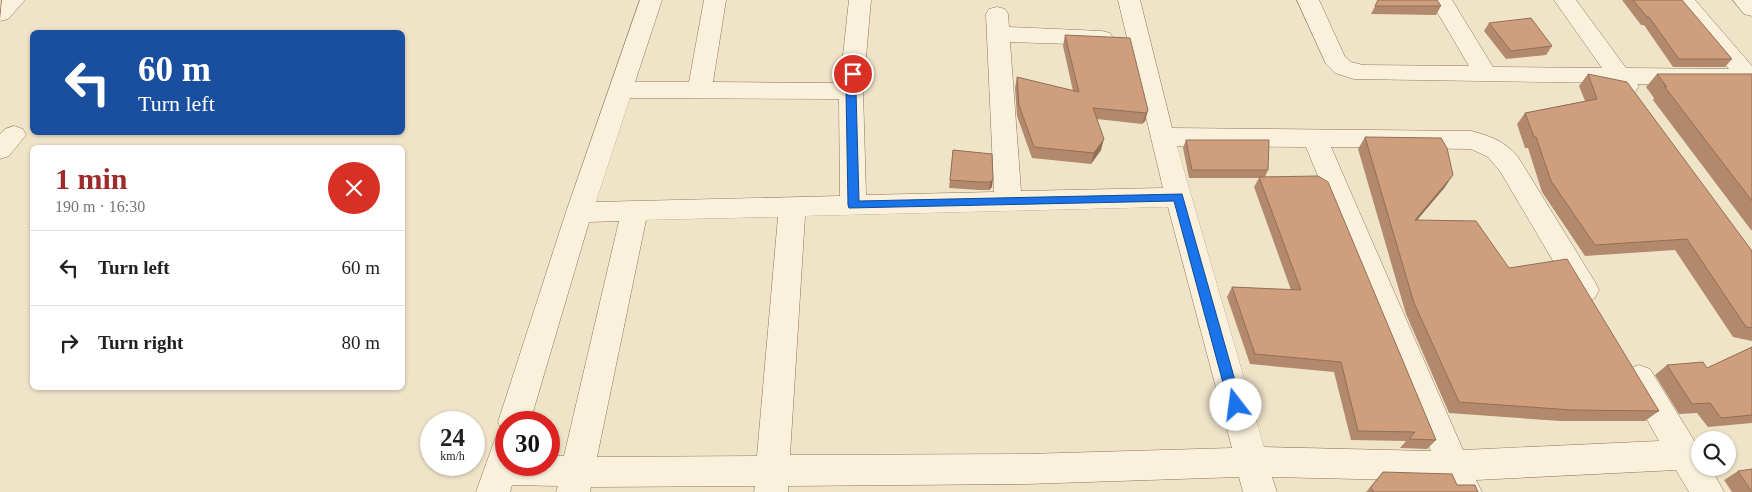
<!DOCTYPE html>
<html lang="en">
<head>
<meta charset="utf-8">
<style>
	body { margin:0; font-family:"Times New Roman",serif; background:#f2f2f2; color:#222; height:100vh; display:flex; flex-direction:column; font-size:19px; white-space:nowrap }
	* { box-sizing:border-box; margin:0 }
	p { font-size:16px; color:#767676 }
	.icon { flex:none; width:28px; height:28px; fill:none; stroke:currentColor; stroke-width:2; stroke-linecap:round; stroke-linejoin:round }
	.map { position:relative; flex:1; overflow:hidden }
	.drawer { position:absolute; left:30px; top:145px; width:375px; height:245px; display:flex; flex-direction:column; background:#fff; border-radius:8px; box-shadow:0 1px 4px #0004 }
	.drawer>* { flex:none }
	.guide { position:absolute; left:30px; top:30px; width:375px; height:105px; border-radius:8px; box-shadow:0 1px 4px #0004; background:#1a4fa0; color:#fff; overflow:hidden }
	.buttons { position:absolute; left:1691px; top:431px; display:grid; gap:10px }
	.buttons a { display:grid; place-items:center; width:45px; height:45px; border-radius:50%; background:#fff; box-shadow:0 1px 4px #0004; font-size:25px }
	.speed { position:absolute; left:420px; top:411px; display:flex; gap:10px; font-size:25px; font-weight:700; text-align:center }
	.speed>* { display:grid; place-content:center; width:65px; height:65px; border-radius:50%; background:#fff; box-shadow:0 1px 4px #0004; line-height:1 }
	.speed small { font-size:12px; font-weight:400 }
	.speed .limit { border:8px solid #d22; background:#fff; color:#111 }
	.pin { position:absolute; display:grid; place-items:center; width:42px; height:42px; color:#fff; margin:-21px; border:2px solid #fff; border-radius:50%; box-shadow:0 1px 5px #0007 }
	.me { position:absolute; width:55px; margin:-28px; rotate:345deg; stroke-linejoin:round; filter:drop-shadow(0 0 4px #0008) }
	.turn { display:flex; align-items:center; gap:18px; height:105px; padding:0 25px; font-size:22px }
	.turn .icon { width:65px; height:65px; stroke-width:2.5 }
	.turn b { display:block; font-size:35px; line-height:42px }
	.round { display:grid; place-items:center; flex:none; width:52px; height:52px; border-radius:26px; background:#f2f2f2 }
	.overview { display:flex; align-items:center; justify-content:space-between; height:85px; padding:0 25px }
	h1 { font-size:30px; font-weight:700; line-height:38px; color:#9e2a2b }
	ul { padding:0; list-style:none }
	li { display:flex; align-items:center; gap:15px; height:75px; padding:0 25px; border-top:1px solid #e0e0e0 }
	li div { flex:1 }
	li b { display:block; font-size:19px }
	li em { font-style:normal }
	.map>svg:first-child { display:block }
</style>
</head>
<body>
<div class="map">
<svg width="1752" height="492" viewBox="0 0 1752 492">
	<rect width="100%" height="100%" fill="#f0e4c8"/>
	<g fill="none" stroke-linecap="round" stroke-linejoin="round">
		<defs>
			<g id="minor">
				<path d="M 2,0 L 25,0 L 8,19 L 0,21 Z"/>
				<path d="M 640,0 L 662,0 L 635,82 L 689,82 L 704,0 L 726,0 L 713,82 L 840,83 L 849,0 L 871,0 L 863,91 L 866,195 L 994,192 L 986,14 L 989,9 L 997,7 L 1005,9 L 1008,14 L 1009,27 L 1102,31 L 1110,33 L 1113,38 L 1110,43 L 1102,45 L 1010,42 L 1021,191 L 1163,188 L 1118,0 L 1140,0 L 1172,128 L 1471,131 C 1490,136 1505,141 1518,157 L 1595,282 L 1599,290 L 1595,298 L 1585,302 L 1575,298 L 1500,171 L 1488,157 L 1471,149 L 1331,147 L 1463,450 L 1659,441 L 1624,378 L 1628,369 L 1639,365 L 1650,369 L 1700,450 L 1700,468 L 1711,468 L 1724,492 L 1689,492 L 1676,470 L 1476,480 L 1482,492 L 1448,492 L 1444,481 L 1272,477 L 1277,492 L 1243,492 L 1239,477 L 1027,484 L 788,486 L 788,492 L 754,492 L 755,486 L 591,487 L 590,492 L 556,492 L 558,486 L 512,485 L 510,492 L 476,492 L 495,439 L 506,434 L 506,465 L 549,465 L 549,456 L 564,456 L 619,221 L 589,222 L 530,422 L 506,422 L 506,433 L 503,432 L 498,422 L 566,212 ZM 630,98 L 839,99 L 840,196 L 596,202 ZM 1177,146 L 1306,147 L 1431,451 L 1264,447 ZM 1168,207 L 1232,448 L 1027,454 L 790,455 L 805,216 ZM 778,217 L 757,456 L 597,457 L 646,220 Z"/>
				<path d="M 1297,0 L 1319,0 L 1345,57 L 1351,62 L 1363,65 L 1469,66 L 1430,0 L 1452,0 L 1493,67 L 1602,68 L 1554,0 L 1576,0 L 1626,68 L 1729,69 L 1672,0 L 1695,0 L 1752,66 L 1752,89 L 1742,85 L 1637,84 L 1639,86 L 1635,92 C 1624,95 1619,93 1613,83 L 1354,79 L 1335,73 L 1326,64 Z"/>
				<path d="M 1733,0 L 1752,0 L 1752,16 L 1744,14 Z"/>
				<path d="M 14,126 L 23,129 L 26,135 L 9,156 L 0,159 L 0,134 L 5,129 Z"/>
			</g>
		</defs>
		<!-- minor casing -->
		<use href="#minor" stroke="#8d765c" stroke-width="1"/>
		<!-- minor -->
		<use href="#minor" fill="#faf1dc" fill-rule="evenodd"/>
	</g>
	<!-- wall -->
	<g fill="#b2896c">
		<path d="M 1378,0 L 1441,6 L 1436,15 L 1371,14 Z"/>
		<path d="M 1622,0 L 1682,0 L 1732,59 L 1725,67 L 1673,67 L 1644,25 L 1641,25 Z"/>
		<path d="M 1489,23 L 1552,46 L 1546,55 L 1506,59 L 1484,31 Z"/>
		<path d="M 1065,35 L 1148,110 L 1145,121 L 1142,124 L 1097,119 L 1101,150 L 1091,164 L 1032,158 L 1017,116 L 1015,88 L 1017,77 L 1073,91 L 1063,46 Z"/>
		<path d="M 1588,74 L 1752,251 L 1752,341 L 1733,337 L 1675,250 L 1585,256 L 1542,192 L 1528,148 L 1525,148 L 1517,124 L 1525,113 L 1585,101 L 1579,86 Z"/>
		<path d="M 1657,74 L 1752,74 L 1752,230 L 1751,230 L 1653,100 L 1654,98 L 1646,87 Z"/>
		<path d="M 1365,137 L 1445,187 L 1417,220 L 1509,268 L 1659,411 L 1645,421 L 1560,421 L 1449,413 L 1406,314 L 1358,149 Z"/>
		<path d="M 1186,140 L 1268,170 L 1265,177 L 1436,440 L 1427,449 L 1400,448 L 1406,441 L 1351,440 L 1334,372 L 1250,364 L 1227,297 L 1232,287 L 1291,290 L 1254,187 L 1259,178 L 1189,178 L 1183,148 Z"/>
		<path d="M 953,150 L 992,154 L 992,187 L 989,190 L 979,190 L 949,188 Z"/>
		<path d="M 1752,347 L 1752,423 L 1708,427 L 1697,413 L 1679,414 L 1655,375 L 1667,365 L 1707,368 Z"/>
		<path d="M 1738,471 L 1752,492 L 1732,492 L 1724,480 Z"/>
		<path d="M 1383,472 L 1457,485 L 1478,492 L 1366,492 Z"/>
	</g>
	<!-- shaded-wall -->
	<g fill="#916f58">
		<path d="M 1148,110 L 1145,121 L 1142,124 L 1146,113 Z"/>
		<path d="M 1104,139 L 1101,150 L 1091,164 L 1094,153 Z"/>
		<path d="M 1453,175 L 1445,187 L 1407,232 L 1415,220 Z"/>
		<path d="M 993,179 L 992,187 L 989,190 L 990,182 Z"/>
	</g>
	<!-- building -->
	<g fill="#cf9f7d" stroke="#916f58">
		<path d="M 1378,0 L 1437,0 L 1441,6 L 1375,6 Z"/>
		<path d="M 1633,0 L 1682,0 L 1732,59 L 1679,59 L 1649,17 L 1647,17 Z"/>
		<path d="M 1531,18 L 1552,46 L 1511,51 L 1489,23 Z"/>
		<path d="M 1065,35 L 1130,38 L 1148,110 L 1146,113 L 1093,108 L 1104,139 L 1094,153 L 1034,147 L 1019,105 L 1017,77 L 1079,92 Z"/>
		<path d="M 1588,74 L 1627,82 L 1752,251 L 1752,328 L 1746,327 L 1687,239 L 1595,245 L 1551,181 L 1536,137 L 1534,137 L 1525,113 L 1597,99 Z"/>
		<path d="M 1657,74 L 1752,74 L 1752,201 L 1664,86 L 1667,87 Z"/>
		<path d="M 1365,137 L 1441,138 L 1447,148 L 1453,175 L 1415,220 L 1476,221 L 1509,268 L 1567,259 L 1659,411 L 1572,410 L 1459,402 L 1414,303 Z"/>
		<path d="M 1186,140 L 1269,140 L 1268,170 L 1192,170 Z"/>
		<path d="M 953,150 L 992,154 L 993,179 L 990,182 L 980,182 L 950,180 Z"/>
		<path d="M 1318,176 L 1328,182 L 1436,440 L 1409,439 L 1415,432 L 1358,431 L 1341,362 L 1255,354 L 1232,287 L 1301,290 L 1259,177 Z"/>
		<path d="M 1752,347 L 1752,415 L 1721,418 L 1710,403 L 1692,404 L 1667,365 L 1703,362 L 1707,368 Z"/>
		<path d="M 1752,469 L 1752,492 L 1738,471 Z"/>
		<path d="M 1383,472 L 1452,474 L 1457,485 L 1475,485 L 1478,492 L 1373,492 L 1371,487 Z"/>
	</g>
	<!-- route -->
	<path fill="#1a73e8" stroke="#114b97" d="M 853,71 L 858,74 L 856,91 L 859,201 L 1182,194 L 1242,405 L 1240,409 L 1236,411 L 1231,409 L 1229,405 L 1174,201 L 849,208 L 848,205 L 846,91 L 848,74 Z"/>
</svg>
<div class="buttons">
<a><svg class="icon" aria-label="search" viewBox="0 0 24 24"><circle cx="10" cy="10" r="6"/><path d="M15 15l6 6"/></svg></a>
</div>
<div class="speed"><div>24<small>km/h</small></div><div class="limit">30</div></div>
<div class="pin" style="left:853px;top:74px;background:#d93025"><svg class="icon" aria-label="arrive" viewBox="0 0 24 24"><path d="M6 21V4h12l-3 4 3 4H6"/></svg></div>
<svg class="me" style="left:1236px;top:405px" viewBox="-20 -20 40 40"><circle r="19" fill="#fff"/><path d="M0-13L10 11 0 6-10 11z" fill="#1a73e8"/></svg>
<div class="guide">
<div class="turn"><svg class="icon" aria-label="left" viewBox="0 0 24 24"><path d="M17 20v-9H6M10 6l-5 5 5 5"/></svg><div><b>60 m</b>Turn left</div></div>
</div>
<section class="drawer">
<div class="overview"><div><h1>1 min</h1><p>190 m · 16:30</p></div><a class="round" style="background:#d93025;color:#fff"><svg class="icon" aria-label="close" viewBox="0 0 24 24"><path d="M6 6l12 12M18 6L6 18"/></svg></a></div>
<ul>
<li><svg class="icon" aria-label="left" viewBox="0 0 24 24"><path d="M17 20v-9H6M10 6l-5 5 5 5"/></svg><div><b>Turn left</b></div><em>60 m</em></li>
<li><svg class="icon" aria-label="right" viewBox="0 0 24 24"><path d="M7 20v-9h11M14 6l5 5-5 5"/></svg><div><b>Turn right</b></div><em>80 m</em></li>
</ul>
</section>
</div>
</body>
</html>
